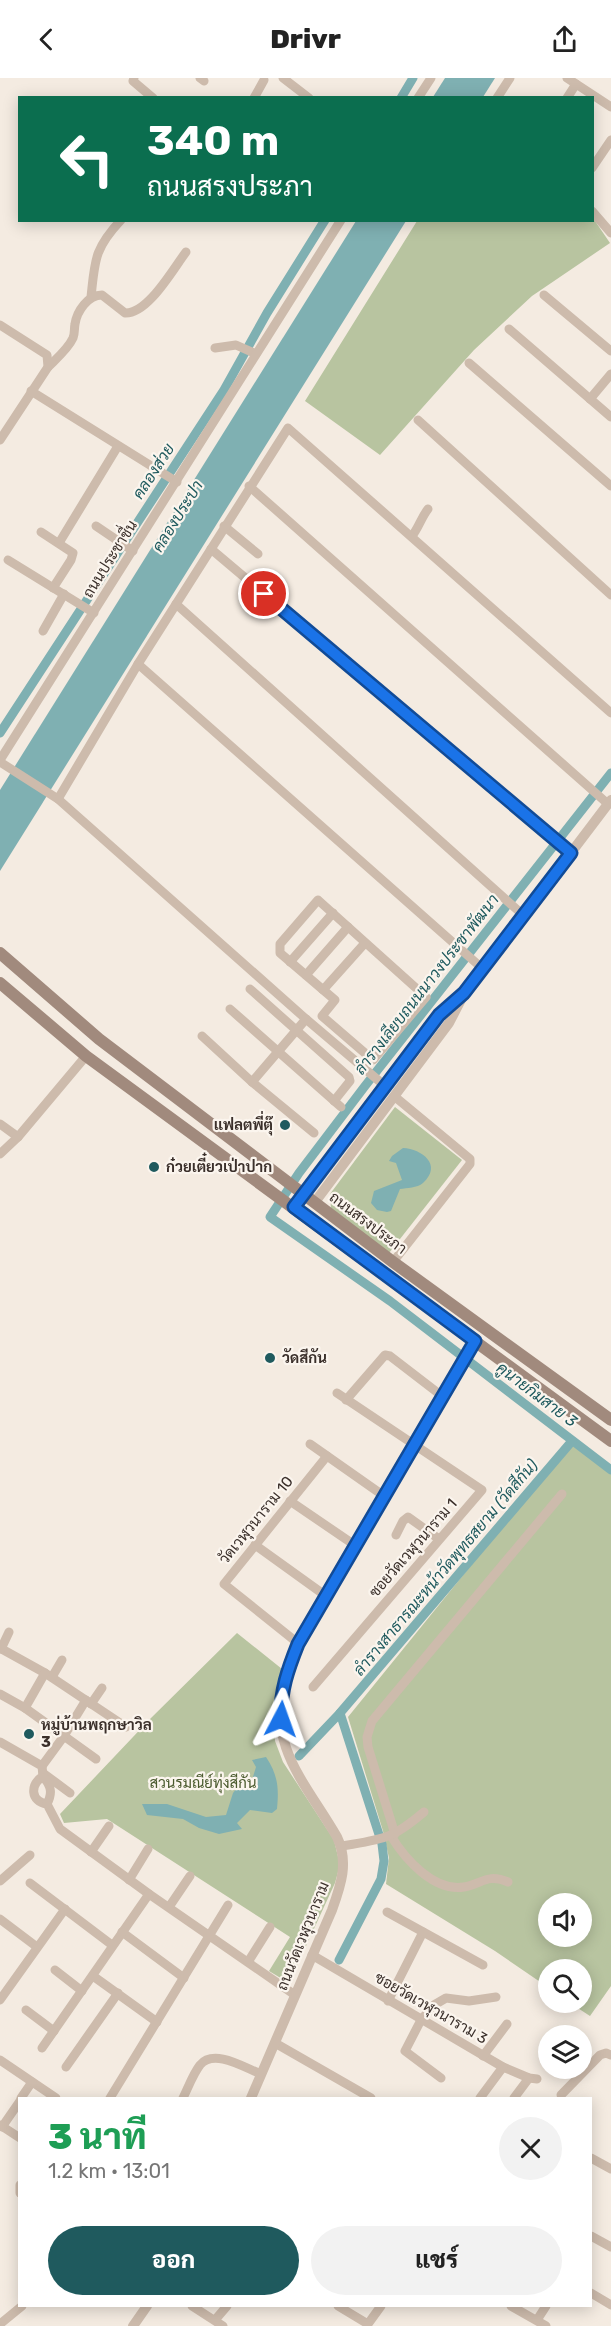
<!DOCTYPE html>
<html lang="th">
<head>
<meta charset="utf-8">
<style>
	body { margin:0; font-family:Rubik,Sarabun,sans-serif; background:#f2f2f2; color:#222; height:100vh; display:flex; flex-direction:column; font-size:22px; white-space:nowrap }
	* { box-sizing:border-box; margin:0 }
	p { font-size:20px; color:#767676 }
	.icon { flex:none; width:33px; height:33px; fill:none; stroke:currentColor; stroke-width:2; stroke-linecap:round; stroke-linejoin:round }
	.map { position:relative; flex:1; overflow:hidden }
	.sheet { position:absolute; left:18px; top:2019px; width:574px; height:210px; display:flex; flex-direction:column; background:#fff; border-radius:0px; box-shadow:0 3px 15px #0003 }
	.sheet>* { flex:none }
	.banner { position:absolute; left:18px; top:18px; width:576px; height:126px; border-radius:0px; box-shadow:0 3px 15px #0003; background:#0b6e4f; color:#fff; overflow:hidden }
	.controls { position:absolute; left:538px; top:1815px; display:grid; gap:12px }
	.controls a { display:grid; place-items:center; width:54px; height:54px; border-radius:50%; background:#fff; box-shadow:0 3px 15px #0003; font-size:30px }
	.pin { position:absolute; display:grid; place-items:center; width:51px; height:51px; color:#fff; margin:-26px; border:3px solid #fff; border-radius:50%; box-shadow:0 2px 6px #0007 }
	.me { position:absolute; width:66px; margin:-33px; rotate:4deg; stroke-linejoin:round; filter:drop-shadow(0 0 4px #0008) }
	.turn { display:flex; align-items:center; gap:21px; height:126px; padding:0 30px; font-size:27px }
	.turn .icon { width:78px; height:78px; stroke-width:2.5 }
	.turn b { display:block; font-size:42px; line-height:51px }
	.round { display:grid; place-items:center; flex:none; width:63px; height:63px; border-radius:32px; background:#f2f2f2 }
	.headline { display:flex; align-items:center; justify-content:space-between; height:102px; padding:0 30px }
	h1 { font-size:36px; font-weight:800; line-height:45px; color:#1e9e55 }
	.button { display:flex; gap:12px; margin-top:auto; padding:12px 30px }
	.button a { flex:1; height:69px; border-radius:36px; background:#1f5a5e; color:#fff; font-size:24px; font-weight:800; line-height:69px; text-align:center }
	.button a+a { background:#f2f2f2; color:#222 }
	header { display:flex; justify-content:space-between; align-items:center; height:78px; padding:0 30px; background:#fff; font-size:27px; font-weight:800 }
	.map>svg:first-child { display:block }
</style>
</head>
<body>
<header><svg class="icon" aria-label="back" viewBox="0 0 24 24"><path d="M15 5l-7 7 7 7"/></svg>Drivr<svg class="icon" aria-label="share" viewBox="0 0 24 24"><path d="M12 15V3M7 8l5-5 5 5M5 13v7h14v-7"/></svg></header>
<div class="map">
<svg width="611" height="2248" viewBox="0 0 611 2248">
	<rect width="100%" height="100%" fill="#f4ebe1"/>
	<!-- green -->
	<g fill="#b8c4a0" fill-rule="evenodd">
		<path d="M 593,140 L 610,165 L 532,218 L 474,272 L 380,377 L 305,323 L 417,143 L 592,142 Z"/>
		<path d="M 395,1029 L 462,1082 L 389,1175 L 331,1131 L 330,1116 Z"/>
		<path d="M 572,1363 L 611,1392 L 611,1908 L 590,1938 L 570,1925 L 582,1924 L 582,1892 L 549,1892 L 549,1910 L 495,1873 L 386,1806 L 389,1780 L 383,1753 L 348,1639 ZM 549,1826 L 582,1826 L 582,1858 L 549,1858 Z"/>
		<path d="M 237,1555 L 282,1591 L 274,1635 L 275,1663 L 283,1684 L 334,1762 L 340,1787 L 335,1805 L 289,1905 L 269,1893 L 290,1859 L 107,1741 L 64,1745 L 60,1736 L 151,1640 Z"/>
	</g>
	<!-- water -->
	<g fill="#7fb0b2">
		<path d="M 445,0 L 495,0 L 483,19 L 433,19 Z"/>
		<path d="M 356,143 L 406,143 L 0,793 L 0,712 Z"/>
		<path d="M 403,1070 C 422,1071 443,1087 423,1105 C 417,1110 407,1110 400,1111 L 391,1133 L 387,1134 L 377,1132 L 371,1125 L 374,1113 L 402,1102 L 396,1085 L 389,1083 L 392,1078 Z"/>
		<path d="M 266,1679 C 278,1697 279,1710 277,1731 L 272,1735 L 250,1732 L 237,1745 L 242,1751 L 219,1756 L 199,1750 L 183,1741 L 147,1737 L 142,1726 L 167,1726 L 206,1739 L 226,1737 L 233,1715 L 237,1710 L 236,1706 L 243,1708 L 252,1702 L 256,1689 L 252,1682 Z"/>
	</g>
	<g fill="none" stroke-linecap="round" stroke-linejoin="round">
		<!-- canal -->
		<g stroke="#7fb0b2" stroke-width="9">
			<path d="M 401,20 L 413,0"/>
			<path d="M 0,655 L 224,312 L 267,235 L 325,142"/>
			<path d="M 611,695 L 365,1008 L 299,1095 L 270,1139 L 390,1223 L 611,1392"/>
			<path d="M 299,1678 L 340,1635"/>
			<path d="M 339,1882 L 381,1801 L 384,1783 L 382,1766 L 340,1635 L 572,1363"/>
		</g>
		<!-- minor -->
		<g stroke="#cdbbac" stroke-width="9">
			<path d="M 134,0 L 133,3 L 153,20"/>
			<path d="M 200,0 L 204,3"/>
			<path d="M 283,0 L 309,20"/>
			<path d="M 567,0 L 611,29"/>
			<path d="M 254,20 L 264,2"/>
			<path d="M 418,20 L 431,0"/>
			<path d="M 497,20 L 510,0"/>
			<path d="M 567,20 L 576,6"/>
			<path d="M 592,90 L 611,62"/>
			<path d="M 592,133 L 611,155"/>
			<path d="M 544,217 L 611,273"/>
			<path d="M 91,219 C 95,182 94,171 121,142"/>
			<path d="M 0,247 L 47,277 L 48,289 L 0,362"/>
			<path d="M 509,251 L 611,339"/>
			<path d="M 215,270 L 236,267 L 256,276"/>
			<path d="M 469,285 L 611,408"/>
			<path d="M 48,289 C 57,280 68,271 73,260 C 75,255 74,251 75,246 C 77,233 88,217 102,217 L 125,235 C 148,236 173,191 186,174"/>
			<path d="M 31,313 L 177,404"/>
			<path d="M 590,321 L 611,296"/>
			<path d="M 418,342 L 611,517"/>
			<path d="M 249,408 L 608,726"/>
			<path d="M 96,448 L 133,473"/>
			<path d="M 224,448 L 258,476"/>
			<path d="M 41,454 L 73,475 L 71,482 L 53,510"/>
			<path d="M 412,458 C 419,449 421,440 428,431"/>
			<path d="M 59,465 L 118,368"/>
			<path d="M 211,471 L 571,775"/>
			<path d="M 8,482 L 94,535"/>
			<path d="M 176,526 L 523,837"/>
			<path d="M 43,553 L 64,516"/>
			<path d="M 138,586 L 483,891"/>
			<path d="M 0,682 L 341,142"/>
			<path d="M 0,684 L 58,721 L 306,941 L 385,1008"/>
			<path d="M 58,721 L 138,586 L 288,350 L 611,635"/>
			<path d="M 318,822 L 426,919 L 373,982 L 322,938 L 335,922 L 280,875 L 280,866 Z"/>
			<path d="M 290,884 L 333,835"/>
			<path d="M 306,897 L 348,849"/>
			<path d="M 250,911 L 349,999 L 350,1003 L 334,1023"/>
			<path d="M 323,912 L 365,865"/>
			<path d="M 230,931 L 341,1029"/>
			<path d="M 306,941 L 252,1004 L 314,1055"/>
			<path d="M 202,958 L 252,1004"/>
			<path d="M 0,1046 L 18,1059"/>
			<path d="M 0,1076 L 18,1059 L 86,978"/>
			<path d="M 393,1184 L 470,1086 L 470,1081 L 394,1018"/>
			<path d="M 346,1322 L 385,1277 L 390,1278 L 442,1318"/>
			<path d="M 310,1366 L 384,1418"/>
			<path d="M 290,1423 L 356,1468"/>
			<path d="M 396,1457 L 403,1443 L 408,1439 L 439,1461"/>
			<path d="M 255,1467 L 326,1518"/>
			<path d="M 299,1566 L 224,1506 L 327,1378"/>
			<path d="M 0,1570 L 45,1595 L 126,1649"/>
			<path d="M 1,1571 L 9,1554"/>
			<path d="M 52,1599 L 62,1582"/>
			<path d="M 313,1609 L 482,1412 L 337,1315"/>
			<path d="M 0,1616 L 25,1630 L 96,1681"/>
			<path d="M 91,1626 L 102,1610"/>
			<path d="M 25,1630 L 45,1595"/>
			<path d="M 0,1664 L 42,1688 L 43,1698 C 30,1707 30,1723 47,1726 L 60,1751 L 149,1816 L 295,1917"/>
			<path d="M 42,1688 L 64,1658 L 86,1622"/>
			<path d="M 43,1695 L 70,1715"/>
			<path d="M 44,1700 C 52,1709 52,1716 47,1726"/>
			<path d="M 395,1756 L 368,1669 L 367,1659 L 372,1643 L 562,1416"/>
			<path d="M 391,1758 C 405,1781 434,1814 464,1809 C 482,1806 487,1795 508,1804"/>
			<path d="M 342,1768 C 383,1761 391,1762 424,1734"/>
			<path d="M 91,1774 L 109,1748"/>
			<path d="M 129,1802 L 148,1771"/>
			<path d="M 0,1803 L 30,1777"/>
			<path d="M 30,1805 L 112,1867"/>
			<path d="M 169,1829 L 190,1798"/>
			<path d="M 387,1834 L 483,1887"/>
			<path d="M 0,1841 L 37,1869"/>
			<path d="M 122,1854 L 184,1900"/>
			<path d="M 312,1877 L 503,1989 L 529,2000 L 537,2001"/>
			<path d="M 248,1884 L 270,1849"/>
			<path d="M 55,1892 L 82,1913"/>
			<path d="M 93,1898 L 157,1944"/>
			<path d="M 0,1922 L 65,1831"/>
			<path d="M 388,1923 L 423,1854"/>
			<path d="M 26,1932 L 54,1953"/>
			<path d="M 275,1965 L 371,2020"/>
			<path d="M 42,1970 L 149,1816"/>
			<path d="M 483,1978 L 507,1946"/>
			<path d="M 0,1982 L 56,2020"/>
			<path d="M 66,1989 L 118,1915"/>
			<path d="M 441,2000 L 405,1973 L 421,1942 L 434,1927 L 446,1920 L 469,1923 L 496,1919"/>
			<path d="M 561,2017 L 600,1977 L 606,1975 L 611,1977"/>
			<path d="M 21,2020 L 32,2004"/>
			<path d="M 110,2020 L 228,1827"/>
			<path d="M 183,2020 C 188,2010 193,1996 200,1987 C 214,1970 245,1990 261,1996"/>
			<path d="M 480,2020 L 503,1989"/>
			<path d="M 514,2020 L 529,2000"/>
			<path d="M 0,2047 L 20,2060"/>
			<path d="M 2,2049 L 20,2023"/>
			<path d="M 591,2080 L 611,2091"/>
			<path d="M 20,2107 L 20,2115"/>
			<path d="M 591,2158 L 611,2169"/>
			<path d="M 591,2215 L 611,2227"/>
			<path d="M 192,2228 L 223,2248"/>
			<path d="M 338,2228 L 368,2246 L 381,2228"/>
			<path d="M 511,2228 L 546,2248"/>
			<path d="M 215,2242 L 227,2228"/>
			<path d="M 537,2242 L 546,2228"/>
			<path d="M 0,2246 L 22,2228"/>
		</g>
		<!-- tertiary -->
		<g stroke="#cdbbac" stroke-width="10">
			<path d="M 304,1116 L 439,937 L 458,921"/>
			<path d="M 315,1124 L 449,945 L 464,916 L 611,722"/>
			<path d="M 251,2020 L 332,1832 C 341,1807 349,1784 337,1759 C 306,1705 266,1668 285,1601 C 288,1589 294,1577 299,1566 L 475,1263"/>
			<path d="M 133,2248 L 147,2228"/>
		</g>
		<!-- secondary -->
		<g stroke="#a18a7d" stroke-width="12">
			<path d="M 0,875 L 99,961 L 393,1184 L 611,1342"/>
			<path d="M 0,905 L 86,978 L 611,1363"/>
		</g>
	</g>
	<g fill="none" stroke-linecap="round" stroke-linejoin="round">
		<defs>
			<path id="route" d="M 264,516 L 571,775 L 464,915 L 439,937 L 294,1129 L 475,1263 L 298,1566 C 288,1591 280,1613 281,1641"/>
		</defs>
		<!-- route casing -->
		<use href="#route" stroke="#114b97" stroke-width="15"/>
		<!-- route -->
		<use href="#route" stroke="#1a73e8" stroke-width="10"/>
	</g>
	<!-- markers -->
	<g fill="#1f5a5e" stroke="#fbf5ee" stroke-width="2">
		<circle cx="285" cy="1047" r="6"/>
		<circle cx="154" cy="1089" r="6"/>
		<circle cx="270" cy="1280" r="6"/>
		<circle cx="29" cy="1656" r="6"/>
	</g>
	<g text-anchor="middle" stroke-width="4.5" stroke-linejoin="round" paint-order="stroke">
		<!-- street labels -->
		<g font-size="15" fill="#3b302b" stroke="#fbf5ee">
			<text transform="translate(110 481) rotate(-58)" y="5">ถนนประชาชื่น</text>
			<text transform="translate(368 1145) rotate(37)" y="5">ถนนสรงประภา</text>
			<text transform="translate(256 1442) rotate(-51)" y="5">วัดเวฬุวนาราม 10</text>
			<text transform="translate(413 1470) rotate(-49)" y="5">ซอยวัดเวฬุวนาราม 1</text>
			<text transform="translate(303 1858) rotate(-68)" y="5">ถนนวัดเวฬุวนาราม</text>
			<text transform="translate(431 1930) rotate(30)" y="5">ซอยวัดเวฬุวนาราม 3</text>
		</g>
		<!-- poi labels -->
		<g font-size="15" font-weight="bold" fill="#3b302b" stroke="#fbf5ee" text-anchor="start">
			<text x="273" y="1052" text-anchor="end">แฟลตพี่ตุ๊</text>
			<text x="166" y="1094">ก๋วยเตี๋ยวเป่าปาก</text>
			<text x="282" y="1285">วัดสีกัน</text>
			<text x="41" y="1652">หมู่บ้านพฤกษาวิล<tspan x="41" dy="17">3</tspan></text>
		</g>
		<!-- park labels -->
		<g font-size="15" fill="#4a5a2e" stroke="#fbf5ee">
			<text x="203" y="1710">สวนรมณีย์ทุ่งสีกัน</text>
		</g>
		<!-- water labels -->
		<g font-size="16" font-style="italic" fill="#1f5a5e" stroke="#fbf5ee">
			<text transform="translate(153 393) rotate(-57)" y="6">คลองส่วย</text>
			<text transform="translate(177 438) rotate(-58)" y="6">คลองประปา</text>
			<text transform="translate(426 906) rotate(-52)" y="6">ลำรางเลียบถนนนาวงประชาพัฒนา</text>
			<text transform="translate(537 1316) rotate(37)" y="6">คูนายกิมสาย 3</text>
			<text transform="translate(445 1489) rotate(-50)" y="6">ลำรางสาธารณะหน้าวัดพุทธสยาม (วัดสีกัน)</text>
		</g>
	</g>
</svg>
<div class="controls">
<a><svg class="icon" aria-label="sound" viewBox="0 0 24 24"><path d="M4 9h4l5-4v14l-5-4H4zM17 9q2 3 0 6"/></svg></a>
<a><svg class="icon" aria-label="search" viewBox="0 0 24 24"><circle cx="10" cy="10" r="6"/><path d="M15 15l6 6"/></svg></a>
<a><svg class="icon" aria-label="layers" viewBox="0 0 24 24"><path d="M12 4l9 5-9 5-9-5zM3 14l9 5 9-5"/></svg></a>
</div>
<div class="pin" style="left:264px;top:516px;background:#d93025"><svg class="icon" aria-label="arrive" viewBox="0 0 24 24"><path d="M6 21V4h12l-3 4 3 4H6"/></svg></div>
<svg class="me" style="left:281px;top:1641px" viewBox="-20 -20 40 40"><path d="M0-17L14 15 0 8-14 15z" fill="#1a73e8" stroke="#fff" stroke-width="4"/></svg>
<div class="banner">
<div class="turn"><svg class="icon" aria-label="left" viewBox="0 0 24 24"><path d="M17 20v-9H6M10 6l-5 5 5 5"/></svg><div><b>340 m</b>ถนนสรงประภา</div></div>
</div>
<section class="sheet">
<div class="headline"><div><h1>3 นาที</h1><p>1.2 km · 13:01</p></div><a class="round"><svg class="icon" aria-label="close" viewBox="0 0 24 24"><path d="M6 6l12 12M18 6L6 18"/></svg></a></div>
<div class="button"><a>ออก</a><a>แชร์</a></div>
</section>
</div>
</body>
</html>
